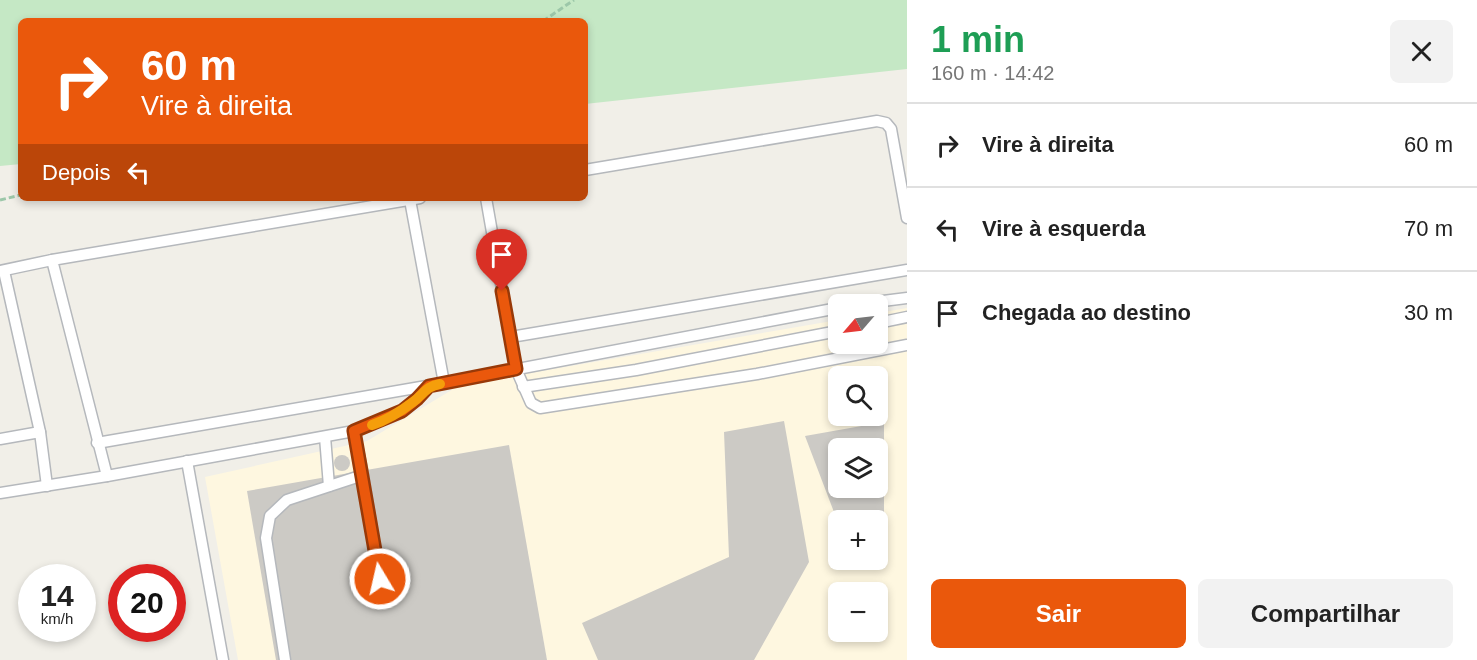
<!DOCTYPE html>
<html lang="pt">
<head>
<meta charset="utf-8">
<style>
	body { margin:0; font-family:Arial,sans-serif; background:#f2f2f2; color:#222; height:100vh; display:flex; flex-direction:column; font-size:22px; white-space:nowrap }
	* { box-sizing:border-box; margin:0 }
	p { font-size:20px; color:#767676 }
	.icon { flex:none; width:33px; height:33px; fill:none; stroke:currentColor; stroke-width:2; stroke-linecap:round; stroke-linejoin:round }
	.map { position:relative; flex:1; overflow:hidden }
	.details { display:flex; flex-direction:column; background:#fff; width:570px }
	.details>* { flex:none }
	.banner { position:absolute; left:18px; top:18px; width:570px; height:183px; border-radius:9px; box-shadow:0 3px 9px #0003; background:#ea580c; color:#fff; overflow:hidden }
	.needle { width:39px; rotate:242deg }
	.controls { position:absolute; left:828px; top:294px; display:grid; gap:12px }
	.controls a { display:grid; place-items:center; width:60px; height:60px; border-radius:9px; background:#fff; box-shadow:0 3px 9px #0003; font-size:30px }
	.speed { position:absolute; left:18px; top:564px; display:flex; gap:12px; font-size:30px; font-weight:700; text-align:center }
	.speed>* { display:grid; place-content:center; width:78px; height:78px; border-radius:50%; background:#fff; box-shadow:0 3px 9px #0003; line-height:1 }
	.speed small { font-size:15px; font-weight:400 }
	.speed .limit { border:9px solid #d22; background:#fff; color:#111 }
	.pin { position:absolute; display:grid; place-items:center; width:51px; height:51px; color:#fff; margin:-62px -26px; border-radius:50% 50% 50% 0; rotate:-45deg; box-shadow:0 0 6px #0007 }
	.pin .icon { rotate:45deg }
	.me { position:absolute; width:66px; margin:-33px; rotate:351deg; stroke-linejoin:round; filter:drop-shadow(0 0 4px #0008) }
	.turn { display:flex; align-items:center; gap:21px; height:126px; padding:0 24px; font-size:27px }
	.turn .icon { width:78px; height:78px; stroke-width:2.5 }
	.turn b { display:block; font-size:42px; line-height:51px }
	.then { display:flex; align-items:center; height:57px; padding:0 24px; background:#0003; gap:12px; font-size:22px }
	.round { display:grid; place-items:center; flex:none; width:63px; height:63px; border-radius:9px; background:#f2f2f2 }
	.headline { display:flex; align-items:center; justify-content:space-between; height:102px; padding:0 24px }
	h1 { font-size:36px; font-weight:800; line-height:45px; color:#1e9e55 }
	.action { display:flex; gap:12px; margin-top:auto; padding:12px 24px }
	.action a { flex:1; height:69px; border-radius:9px; background:#ea580c; color:#fff; font-size:24px; font-weight:800; line-height:69px; text-align:center }
	.action a+a { background:#f2f2f2; color:#222 }
	ul { padding:0; list-style:none }
	li { display:flex; align-items:center; gap:18px; height:84px; padding:0 24px; border-top:2px solid #e0e0e0 }
	li div { flex:1 }
	li b { display:block; font-size:22px }
	li em { font-style:normal }
	main { display:flex; flex:1; min-height:0 }
	.map>svg:first-child { display:block }
</style>
</head>
<body>
<main>
<div class="map">
<svg width="907" height="660" viewBox="0 0 907 660">
	<rect width="100%" height="100%" fill="#f1efe8"/>
	<!-- commercial -->
	<path fill="#fef7e0" fill-rule="evenodd" d="M 907,308 L 907,660 L 238,660 L 205,477 L 367,441 L 460,385 L 838,320 L 838,344 L 878,344 L 878,313 ZM 838,376 L 878,376 L 878,416 L 838,416 ZM 838,448 L 878,448 L 878,488 L 838,488 ZM 838,520 L 878,520 L 878,560 L 838,560 ZM 838,592 L 878,592 L 878,632 L 838,632 Z"/>
	<!-- green -->
	<path fill="#c5e8c5" d="M 0,0 L 907,0 L 907,69 L 585,104 L 585,21 L 21,21 L 21,164 L 0,166 Z"/>
	<!-- building -->
	<g fill="#cccac5" fill-rule="evenodd">
		<path d="M 784,421 L 809,562 L 754,660 L 598,660 L 582,623 L 729,557 L 724,432 Z"/>
		<path d="M 884,422 L 884,534 L 878,535 L 878,520 L 837,520 L 805,436 ZM 838,448 L 878,448 L 878,488 L 838,488 Z"/>
		<path d="M 509,445 L 547,660 L 276,660 L 247,491 Z"/>
		<circle cx="342" cy="463" r="8"/>
	</g>
	<g fill="none" stroke-linecap="round" stroke-linejoin="round">
		<defs>
			<g id="service">
				<path d="M 585,170 L 877,121 L 886,123 L 891,129 L 907,218"/>
				<path d="M 486,198 L 516,369 L 531,403 L 540,408 L 757,374 L 907,345"/>
				<path d="M 410,200 L 444,383"/>
				<path d="M 0,271 L 52,260"/>
				<path d="M 4,271 L 40,432"/>
				<path d="M 859,304 L 907,298"/>
				<path d="M 878,323 L 907,317"/>
				<path d="M 511,337 L 907,270"/>
				<path d="M 523,387 L 636,370 L 838,331"/>
				<path d="M 325,437 L 329,486"/>
				<path d="M 0,439 L 40,432 L 47,486"/>
				<path d="M 97,443 L 444,383 L 838,308"/>
				<path d="M 187,461 L 223,660"/>
				<path d="M 363,475 L 380,579"/>
				<path d="M 107,476 L 52,260 L 420,198"/>
				<path d="M 0,493 L 107,476 L 354,431 L 402,411 L 429,386"/>
				<path d="M 285,660 L 266,538 L 270,516 L 287,500 L 363,475 L 354,431"/>
			</g>
		</defs>
		<!-- service casing -->
		<use href="#service" stroke="#b5b8bc" stroke-width="13"/>
		<!-- path -->
		<g stroke="#9cc7a9" stroke-width="3" stroke-dasharray="6 3" stroke-linecap="butt">
			<path d="M 543,21 L 574,0"/>
			<path d="M 0,200 L 21,195"/>
		</g>
		<!-- service -->
		<use href="#service" stroke="#fff" stroke-width="10"/>
	</g>
	<g fill="none" stroke-linecap="round" stroke-linejoin="round">
		<defs>
			<path id="route" d="M 380,579 L 354,431 L 402,411 L 417,399 L 429,386 L 516,369 L 502,291"/>
		</defs>
		<!-- route casing -->
		<use href="#route" stroke="#983908" stroke-width="15"/>
		<!-- route -->
		<use href="#route" stroke="#ea580c" stroke-width="10"/>
		<!-- slow -->
		<path stroke="#f59e0b" stroke-width="10" d="M 372,425 C 387,420 400,412 413,402 C 424,394 426,386 440,384"/>
	</g>
</svg>
<div class="controls">
<a><svg class="needle" viewBox="-14 -14 28 28"><path d="M0-13l5 13h-10z" fill="#e53935"/><path d="M0 13l5-13h-10z" fill="#767676"/></svg></a>
<a><svg class="icon" aria-label="search" viewBox="0 0 24 24"><circle cx="10" cy="10" r="6"/><path d="M15 15l6 6"/></svg></a>
<a><svg class="icon" aria-label="layers" viewBox="0 0 24 24"><path d="M12 4l9 5-9 5-9-5zM3 14l9 5 9-5"/></svg></a>
<a>+</a>
<a>−</a>
</div>
<div class="speed"><div>14<small>km/h</small></div><div class="limit">20</div></div>
<div class="pin" style="left:502px;top:291px;background:#d93025"><svg class="icon" aria-label="arrive" viewBox="0 0 24 24"><path d="M6 21V4h12l-3 4 3 4H6"/></svg></div>
<svg class="me" style="left:380px;top:579px" viewBox="-20 -20 40 40"><circle r="17" fill="#ea580c" stroke="#fff" stroke-width="3"/><path d="M0-11L8 9 0 5-8 9z" fill="#fff"/></svg>
<div class="banner">
<div class="turn"><svg class="icon" aria-label="right" viewBox="0 0 24 24"><path d="M7 20v-9h11M14 6l5 5-5 5"/></svg><div><b>60 m</b>Vire à direita</div></div>
<div class="then">Depois<svg class="icon" aria-label="left" viewBox="0 0 24 24"><path d="M17 20v-9H6M10 6l-5 5 5 5"/></svg></div>
</div>
</div>
<section class="details">
<div class="headline"><div><h1>1 min</h1><p>160 m · 14:42</p></div><a class="round"><svg class="icon" aria-label="close" viewBox="0 0 24 24"><path d="M6 6l12 12M18 6L6 18"/></svg></a></div>
<ul>
<li><svg class="icon" aria-label="right" viewBox="0 0 24 24"><path d="M7 20v-9h11M14 6l5 5-5 5"/></svg><div><b>Vire à direita</b></div><em>60 m</em></li>
<li><svg class="icon" aria-label="left" viewBox="0 0 24 24"><path d="M17 20v-9H6M10 6l-5 5 5 5"/></svg><div><b>Vire à esquerda</b></div><em>70 m</em></li>
<li><svg class="icon" aria-label="arrive" viewBox="0 0 24 24"><path d="M6 21V4h12l-3 4 3 4H6"/></svg><div><b>Chegada ao destino</b></div><em>30 m</em></li>
</ul>
<div class="action"><a>Sair</a><a>Compartilhar</a></div>
</section>
</main>
</body>
</html>
